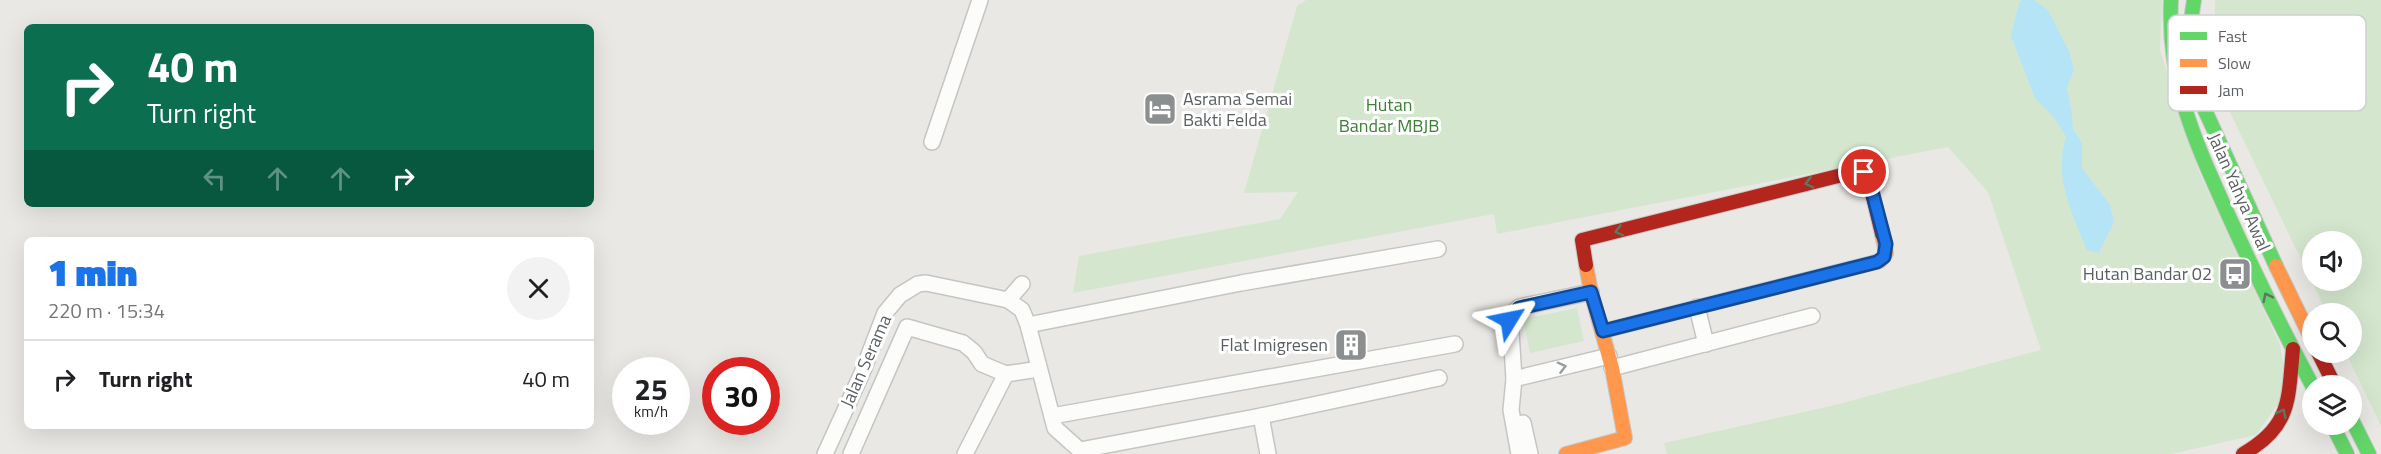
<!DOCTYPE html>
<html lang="en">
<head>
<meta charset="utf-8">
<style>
	body { margin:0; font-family:"Titillium Web",sans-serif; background:#f2f2f2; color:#202124; height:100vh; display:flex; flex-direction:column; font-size:22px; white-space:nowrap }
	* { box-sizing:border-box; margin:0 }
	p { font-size:20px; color:#757577 }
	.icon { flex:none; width:33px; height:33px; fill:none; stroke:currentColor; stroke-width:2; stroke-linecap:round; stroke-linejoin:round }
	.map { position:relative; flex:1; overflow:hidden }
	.drawer { position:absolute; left:24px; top:237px; width:570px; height:192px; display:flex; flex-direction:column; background:#fff; border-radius:9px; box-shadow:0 6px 24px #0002 }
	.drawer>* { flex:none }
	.banner { position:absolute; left:24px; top:24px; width:570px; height:183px; border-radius:9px; box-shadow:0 6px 24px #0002; background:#0b6e4f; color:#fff; overflow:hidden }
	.tools { position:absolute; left:2302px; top:231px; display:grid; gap:12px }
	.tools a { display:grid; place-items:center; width:60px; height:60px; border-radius:50%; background:#fff; box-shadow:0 6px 24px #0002; font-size:30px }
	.speed { position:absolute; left:612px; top:357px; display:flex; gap:12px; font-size:30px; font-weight:700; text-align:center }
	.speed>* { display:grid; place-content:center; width:78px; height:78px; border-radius:50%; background:#fff; box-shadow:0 6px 24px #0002; line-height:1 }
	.speed small { font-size:15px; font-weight:400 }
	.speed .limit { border:9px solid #d22; background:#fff; color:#111 }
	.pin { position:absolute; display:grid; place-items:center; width:51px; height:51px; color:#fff; margin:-26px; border:3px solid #fff; border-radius:50%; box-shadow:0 2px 6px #0007 }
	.me { position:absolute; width:66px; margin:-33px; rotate:55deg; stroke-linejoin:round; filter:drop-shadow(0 0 4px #0008) }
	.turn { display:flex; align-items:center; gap:21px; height:126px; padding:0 24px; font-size:27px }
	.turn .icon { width:78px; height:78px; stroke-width:2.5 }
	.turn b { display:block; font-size:42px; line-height:51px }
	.lanes { display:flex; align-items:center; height:57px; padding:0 24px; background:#0003; justify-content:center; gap:30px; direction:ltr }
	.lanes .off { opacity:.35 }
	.round { display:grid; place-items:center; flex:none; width:63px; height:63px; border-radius:32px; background:#f2f2f2 }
	.head { display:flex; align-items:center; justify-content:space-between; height:102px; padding:0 24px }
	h1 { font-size:36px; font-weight:800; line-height:45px; color:#1a73e8 }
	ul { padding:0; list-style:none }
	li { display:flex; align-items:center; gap:18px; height:78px; padding:0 24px; border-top:2px solid #e0e0e0 }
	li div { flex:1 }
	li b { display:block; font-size:22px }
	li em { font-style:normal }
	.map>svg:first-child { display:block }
</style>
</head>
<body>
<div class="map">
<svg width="2381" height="454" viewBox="0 0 2381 454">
	<rect width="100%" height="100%" fill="#eae8e4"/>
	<!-- green -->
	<g fill="#d4e7ce" fill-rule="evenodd">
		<path d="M 1306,0 L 2162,0 L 2160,50 L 2200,174 L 2280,345 L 2288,390 L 2256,435 L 2171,454 L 1667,454 L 1664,443 L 1835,405 L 2041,350 L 1988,192 L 1948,147 L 1497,234 L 1494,214 L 1073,293 L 1079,256 L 1280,219 L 1298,192 L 1244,193 L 1297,6 Z"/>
		<path d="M 2215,0 L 2381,0 L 2381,426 L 2346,353 L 2352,352 L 2352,314 L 2327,313 L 2224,100 L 2215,53 ZM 2313,242 L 2352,242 L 2352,280 L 2313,280 Z"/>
		<path d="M 1577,308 L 1584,341 L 1530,353 L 1523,319 Z"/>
	</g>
	<!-- water -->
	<path fill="#b6e4f7" d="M 2022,0 L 2034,0 L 2048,10 L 2069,51 L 2074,70 L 2067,88 L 2072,114 L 2073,129 L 2082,143 L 2082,168 L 2110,205 L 2114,222 L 2099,253 L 2087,250 C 2072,213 2053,177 2066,137 L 2055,119 L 2035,98 L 2011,36 L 2019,3 Z"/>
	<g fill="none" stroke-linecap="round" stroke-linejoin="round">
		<defs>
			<g id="street">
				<path d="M 932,142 L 980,0"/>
				<path d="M 1008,300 L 1022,284"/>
				<path d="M 1697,307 L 1706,344"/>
				<path d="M 1028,325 L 1241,283 L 1438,249"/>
				<path d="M 1612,368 L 1812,316"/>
				<path d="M 1514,379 L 1609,356"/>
				<path d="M 1052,416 L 1455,344"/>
				<path d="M 1261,416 L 1268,454"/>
				<path d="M 1516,425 L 1523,423 L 1530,454"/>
				<path d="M 1080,450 L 1261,416 L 1439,378"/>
				<path d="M 825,454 L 862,373 L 885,313 L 900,295 L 918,284 L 926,283 L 1008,300 L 1022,310 L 1028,325 L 1055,428 L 1084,454"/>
				<path d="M 851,454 L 907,327 L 963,343 L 974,352 L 982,364 L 1006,374"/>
				<path d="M 965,454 L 1006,374 L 1039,369"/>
				<path d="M 1519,454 L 1511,410 L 1514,379 L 1510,316 L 1519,307 L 1591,292"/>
			</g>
			<g id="fast">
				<path d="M 2171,0 C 2167,80 2194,139 2226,210 C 2253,270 2282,329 2313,387"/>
				<path d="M 2194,0 L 2190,27 L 2198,95 L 2276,266"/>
				<path d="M 2352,420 L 2369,454"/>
				<path d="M 2332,424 L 2347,454"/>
			</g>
			<g id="slow">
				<path d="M 2276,266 L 2313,342"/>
				<path d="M 1603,331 L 1880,261 L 1886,253 L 1882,234"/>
				<path d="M 1566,454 L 1625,438 L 1612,368 L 1591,292 L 1586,265"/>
			</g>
			<g id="jam">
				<path d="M 1586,265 L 1582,240 L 1850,173 L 1862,172 L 1868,176 L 1882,234"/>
				<path d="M 2318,352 L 2335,386"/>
				<path d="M 2243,454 C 2292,426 2288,399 2293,349"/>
			</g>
		</defs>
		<!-- street casing -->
		<use href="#street" stroke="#c5c5c4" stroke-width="18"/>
		<!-- fast casing -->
		<use href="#fast" stroke="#c6c7c6" stroke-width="16"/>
		<!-- slow casing -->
		<use href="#slow" stroke="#c6c7c6" stroke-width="16"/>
		<!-- jam casing -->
		<use href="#jam" stroke="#c6c7c6" stroke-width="16"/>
		<!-- street -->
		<use href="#street" stroke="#fcfcfb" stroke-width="15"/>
		<!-- fast -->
		<use href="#fast" stroke="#63d668" stroke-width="14"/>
		<!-- slow -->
		<use href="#slow" stroke="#ff974d" stroke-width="14"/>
		<!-- jam -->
		<use href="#jam" stroke="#b3261e" stroke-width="14"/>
	</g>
	<!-- one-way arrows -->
	<defs><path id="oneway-chevron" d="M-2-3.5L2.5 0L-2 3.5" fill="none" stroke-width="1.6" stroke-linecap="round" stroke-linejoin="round" transform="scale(1.5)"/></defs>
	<g stroke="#5c7763">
		<use href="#oneway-chevron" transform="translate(1809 183) rotate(166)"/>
		<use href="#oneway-chevron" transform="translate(1619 231) rotate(166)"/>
		<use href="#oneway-chevron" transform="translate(2267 297) rotate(-116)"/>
		<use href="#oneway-chevron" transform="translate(2282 413) rotate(-63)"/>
	</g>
	<use stroke="#9b9e9f" href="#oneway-chevron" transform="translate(1562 367) rotate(-14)"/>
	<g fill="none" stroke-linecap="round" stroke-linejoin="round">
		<defs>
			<path id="route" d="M 1509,320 L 1519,308 L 1591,292 L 1603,331 L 1877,262 L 1884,257 L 1886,244 L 1868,176 L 1864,172"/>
		</defs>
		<!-- route casing -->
		<use href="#route" stroke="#114b97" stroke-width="15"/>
		<!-- route -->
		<use href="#route" stroke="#1a73e8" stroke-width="10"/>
	</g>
	<!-- icons -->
	<defs>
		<symbol id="hotel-square" viewBox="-11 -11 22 22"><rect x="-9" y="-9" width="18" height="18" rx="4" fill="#8c8f90" stroke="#fff"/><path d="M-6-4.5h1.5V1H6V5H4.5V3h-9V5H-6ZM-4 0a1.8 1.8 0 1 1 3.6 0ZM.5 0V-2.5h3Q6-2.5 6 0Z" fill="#fff"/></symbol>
		<symbol id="bus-square" viewBox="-11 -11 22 22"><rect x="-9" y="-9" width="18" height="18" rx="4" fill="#8c8f90" stroke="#fff"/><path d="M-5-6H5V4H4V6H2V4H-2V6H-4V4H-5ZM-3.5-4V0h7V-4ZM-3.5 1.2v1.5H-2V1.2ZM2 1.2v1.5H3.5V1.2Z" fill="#fff"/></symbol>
		<symbol id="building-square" viewBox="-11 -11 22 22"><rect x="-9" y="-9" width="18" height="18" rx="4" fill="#8c8f90" stroke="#fff"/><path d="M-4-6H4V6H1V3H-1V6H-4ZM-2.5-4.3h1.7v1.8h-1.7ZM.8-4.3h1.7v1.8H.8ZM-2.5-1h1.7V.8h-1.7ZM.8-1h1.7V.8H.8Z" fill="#fff"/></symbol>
	</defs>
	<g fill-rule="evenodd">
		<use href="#hotel-square" x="1141" y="90" width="38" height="38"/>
		<use href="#bus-square" x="2216" y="255" width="38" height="38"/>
		<use href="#building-square" x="1332" y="326" width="38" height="38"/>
	</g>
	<g text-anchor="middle" stroke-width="6" stroke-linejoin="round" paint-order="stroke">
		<!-- poi labels -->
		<g font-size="18" fill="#5a5f62" stroke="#fff" text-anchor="end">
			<text x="1183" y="105" text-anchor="start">Asrama Semai<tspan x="1183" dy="21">Bakti Felda</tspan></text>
			<text x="2212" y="280">Hutan Bandar 02</text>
			<text x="1328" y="351">Flat Imigresen</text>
		</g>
		<!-- park labels -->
		<g font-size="18" fill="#3a8232" stroke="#fff">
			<text x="1389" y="111">Hutan<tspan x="1389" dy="21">Bandar MBJB</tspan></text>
		</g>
		<!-- street labels -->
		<g font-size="18" fill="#5a5f62" stroke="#fff">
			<text transform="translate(2239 192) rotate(66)" y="6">Jalan Yahya Awal</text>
			<text transform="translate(866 361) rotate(-66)" y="6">Jalan Serama</text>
		</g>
	</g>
	<!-- legend -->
	<rect x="2168" y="15" width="198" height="96" rx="9" fill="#fff" stroke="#cecfd0" stroke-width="1.5"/>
	<rect x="2180" y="32" width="27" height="8" fill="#63d668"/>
	<rect x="2180" y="59" width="27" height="8" fill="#ff974d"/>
	<rect x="2180" y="86" width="27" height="8" fill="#b3261e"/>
	<g font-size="16" fill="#5a5f62">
		<text x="2218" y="42">Fast</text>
		<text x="2218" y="69">Slow</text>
		<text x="2218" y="96">Jam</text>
	</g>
</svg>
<div class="tools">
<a><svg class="icon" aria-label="sound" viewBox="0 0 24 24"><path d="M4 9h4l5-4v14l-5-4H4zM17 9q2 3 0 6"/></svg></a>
<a><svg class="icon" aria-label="search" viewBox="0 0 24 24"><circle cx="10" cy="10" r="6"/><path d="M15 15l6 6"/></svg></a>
<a><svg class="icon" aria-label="layers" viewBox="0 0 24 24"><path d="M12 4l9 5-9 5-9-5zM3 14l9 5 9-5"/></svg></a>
</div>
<div class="speed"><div>25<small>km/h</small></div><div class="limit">30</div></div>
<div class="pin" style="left:1864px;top:172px;background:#d93025"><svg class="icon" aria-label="arrive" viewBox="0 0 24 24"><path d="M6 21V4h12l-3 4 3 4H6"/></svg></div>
<svg class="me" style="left:1509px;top:320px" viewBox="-20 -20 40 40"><path d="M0-17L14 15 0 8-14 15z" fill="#1a73e8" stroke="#fff" stroke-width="4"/></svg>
<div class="banner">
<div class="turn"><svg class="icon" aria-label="right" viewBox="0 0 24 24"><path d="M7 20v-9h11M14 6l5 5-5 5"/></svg><div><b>40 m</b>Turn right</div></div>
<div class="lanes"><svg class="icon off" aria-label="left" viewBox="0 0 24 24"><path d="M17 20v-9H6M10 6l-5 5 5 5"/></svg><svg class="icon off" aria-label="ahead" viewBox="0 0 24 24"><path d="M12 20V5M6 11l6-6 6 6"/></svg><svg class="icon off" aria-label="ahead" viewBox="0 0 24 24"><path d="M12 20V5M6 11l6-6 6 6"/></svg><svg class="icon" aria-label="right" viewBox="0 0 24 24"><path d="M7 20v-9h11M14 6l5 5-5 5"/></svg></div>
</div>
<section class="drawer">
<div class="head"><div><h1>1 min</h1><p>220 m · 15:34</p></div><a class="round"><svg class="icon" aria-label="close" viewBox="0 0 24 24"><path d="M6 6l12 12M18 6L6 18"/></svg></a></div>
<ul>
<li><svg class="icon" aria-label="right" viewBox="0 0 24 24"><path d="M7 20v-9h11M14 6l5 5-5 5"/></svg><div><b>Turn right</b></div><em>40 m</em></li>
</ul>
</section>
</div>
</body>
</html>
